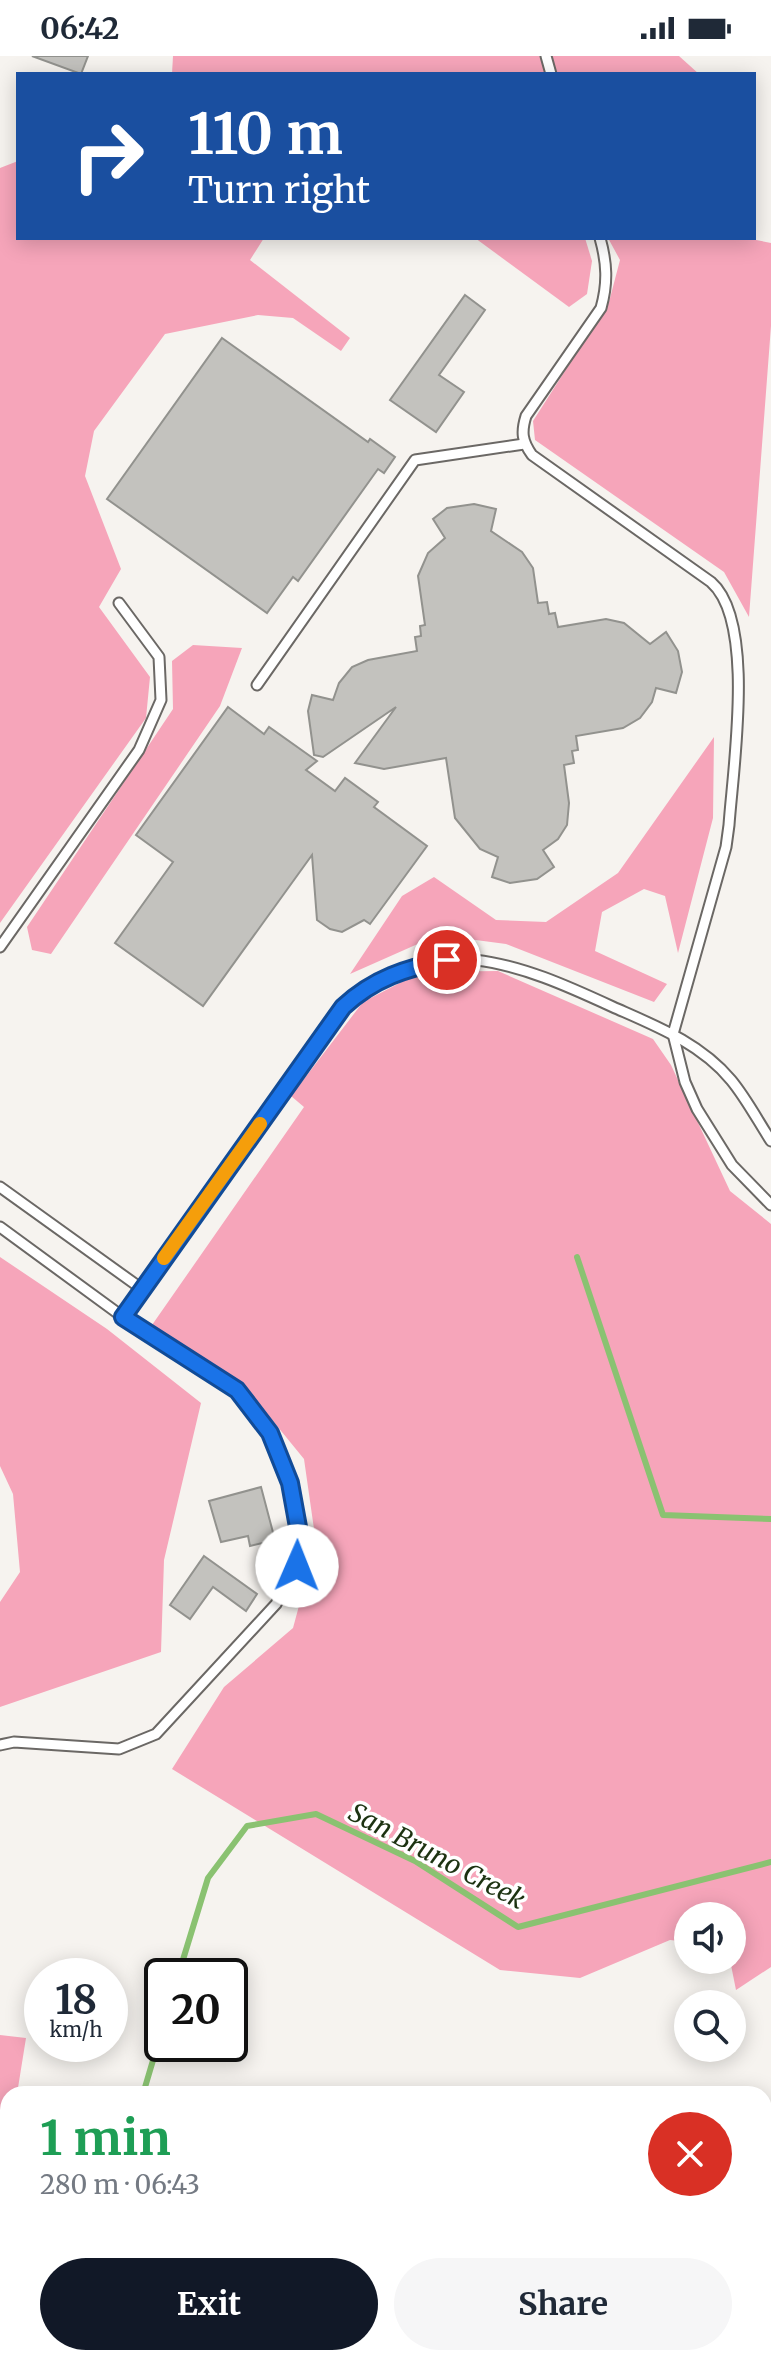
<!DOCTYPE html>
<html lang="en">
<head>
<meta charset="utf-8">
<style>
	body { margin:0; font-family:Merriweather,serif; background:#f6f6f7; color:#1f2937; height:100vh; display:flex; flex-direction:column; font-size:30px; white-space:nowrap }
	* { box-sizing:border-box; margin:0 }
	p { font-size:26px; color:#747a83 }
	.icon { flex:none; width:44px; height:44px; fill:none; stroke:currentColor; stroke-width:2; stroke-linecap:round; stroke-linejoin:round }
	.map { position:relative; flex:1; overflow:hidden }
	.drawer { position:absolute; left:0px; top:2030px; width:772px; height:280px; display:flex; flex-direction:column; background:#fff; border-radius:24px 24px 0 0; box-shadow:0 4px 20px #0003 }
	.drawer>* { flex:none }
	.top-card { position:absolute; left:16px; top:16px; width:740px; height:168px; border-radius:0px; box-shadow:0 4px 20px #0003; background:#1a4fa0; color:#fff; overflow:hidden }
	.buttons { position:absolute; left:674px; top:1846px; display:grid; gap:16px }
	.buttons a { display:grid; place-items:center; width:72px; height:72px; border-radius:50%; background:#fff; box-shadow:0 4px 20px #0003; font-size:40px }
	.speed { position:absolute; left:24px; top:1902px; display:flex; gap:16px; font-size:40px; font-weight:700; text-align:center }
	.speed>* { display:grid; place-content:center; width:104px; height:104px; border-radius:50%; background:#fff; box-shadow:0 4px 20px #0003; line-height:1 }
	.speed small { font-size:20px; font-weight:400 }
	.speed .limit { border:4px solid #111; border-radius:12px; background:#fff; color:#111 }
	.pin { position:absolute; display:grid; place-items:center; width:68px; height:68px; color:#fff; margin:-34px; border:4px solid #fff; border-radius:50%; box-shadow:0 2px 8px #0007 }
	.me { position:absolute; width:88px; margin:-44px; rotate:1deg; stroke-linejoin:round; filter:drop-shadow(0 0 6px #0008) }
	.turn { display:flex; align-items:center; gap:28px; height:168px; padding:0 40px; font-size:36px }
	.turn .icon { width:104px; height:104px; stroke-width:2.5 }
	.turn b { display:block; font-size:56px; line-height:68px }
	.round { display:grid; place-items:center; flex:none; width:84px; height:84px; border-radius:42px; background:#f6f6f7 }
	.headline { display:flex; align-items:center; justify-content:space-between; height:136px; padding:0 40px }
	h1 { font-size:48px; font-weight:700; line-height:60px; color:#1e9e55 }
	.button { display:flex; gap:16px; margin-top:auto; padding:16px 40px }
	.button a { flex:1; height:92px; border-radius:48px; background:#111827; color:#fff; font-size:32px; font-weight:700; line-height:92px; text-align:center }
	.button a+a { background:#f6f6f7; color:#1f2937 }
	.status { display:flex; justify-content:space-between; align-items:center; height:56px; padding:0 40px; background:#fff; direction:ltr }
	.status svg { height:22px; fill:currentColor }
	.map>svg:first-child { display:block }
</style>
</head>
<body>
<div class="status"><b>06:42</b><svg viewBox="0 0 49 12"><path d="M0 12V9h3v3zM5 12V6h3v6zM10 12V3h3v9zM15 12V0h3v12zM26 1h20v11H26zM47 4h2v5h-2z"/></svg></div>
<div class="map">
<svg width="771" height="2310" viewBox="0 0 771 2310">
	<rect width="100%" height="100%" fill="#f6f3ef"/>
	<!-- green -->
	<g fill="#f6a5ba">
		<path d="M 173,0 L 679,0 L 699,18 L 172,18 Z"/>
		<path d="M 18,105 L 18,182 L 264,182 L 250,204 L 350,282 L 341,295 L 293,262 L 258,259 L 165,278 L 94,375 L 85,420 L 121,513 L 99,551 L 150,621 L 146,662 L 0,867 L 0,112 Z"/>
		<path d="M 475,182 L 585,182 L 592,205 L 587,238 L 569,251 Z"/>
		<path d="M 608,182 L 746,182 L 771,187 L 771,270 L 749,561 L 724,516 L 535,384 L 533,365 L 609,246 L 620,204 Z"/>
		<path d="M 193,589 L 242,592 L 220,650 L 51,898 L 32,894 L 27,871 L 173,653 L 172,605 Z"/>
		<path d="M 714,681 L 713,762 L 678,897 L 665,840 L 644,833 L 602,856 L 595,895 L 667,928 L 654,946 L 506,888 L 438,879 L 350,918 L 402,840 L 434,821 L 496,864 L 546,866 L 618,817 Z"/>
		<path d="M 498,915 L 653,983 L 671,1009 L 730,1135 L 771,1168 L 771,1911 L 736,1934 L 730,1904 L 732,1860 L 688,1860 L 688,1886 L 670,1884 L 580,1922 L 500,1914 L 172,1713 L 224,1631 L 293,1572 L 316,1487 L 304,1403 L 246,1332 L 152,1269 L 304,1051 L 291,1040 L 363,946 L 421,916 Z"/>
		<path d="M 0,1201 L 107,1273 L 201,1347 L 164,1504 L 161,1596 L 0,1651 L 0,1546 L 20,1516 L 13,1438 L 0,1410 Z"/>
		<path d="M 0,1979 L 26,1982 L 17,2038 L 8,2038 L 4,2116 L 8,2122 L 8,2302 L 421,2302 L 447,2310 L 0,2310 Z"/>
	</g>
	<g fill="none" stroke-linecap="round" stroke-linejoin="round">
		<!-- stream -->
		<g stroke="#8ac271" stroke-width="6">
			<path d="M 577,1201 L 663,1459 L 771,1463"/>
			<path d="M 178,1920 L 208,1822 L 247,1770 L 316,1758 L 415,1805 L 518,1871 L 771,1806"/>
			<path d="M 143,2038 L 162,1974"/>
		</g>
	</g>
	<!-- building -->
	<g fill="#c3c2be" stroke="#92928e" stroke-width="2">
		<path d="M 32,0 L 88,0 L 81,18 Z"/>
		<path d="M 465,239 L 485,254 L 439,319 L 464,336 L 436,376 L 390,344 Z"/>
		<path d="M 222,282 L 368,386 L 370,383 L 395,401 L 384,417 L 378,413 L 298,525 L 293,521 L 267,557 L 107,443 Z"/>
		<path d="M 474,448 L 496,453 L 491,475 L 522,496 L 533,512 L 538,547 L 547,546 L 549,558 L 555,557 L 558,571 L 606,563 L 624,567 L 650,588 L 666,576 L 678,595 L 682,616 L 676,637 L 656,632 L 652,646 L 640,662 L 623,672 L 576,680 L 578,694 L 572,695 L 574,707 L 564,709 L 569,747 L 567,769 L 558,783 L 543,794 L 554,811 L 537,823 L 510,827 L 492,821 L 498,801 L 480,793 L 455,762 L 446,702 L 384,713 L 355,707 L 396,651 L 323,701 L 314,699 L 308,655 L 312,639 L 333,644 L 339,627 L 352,611 L 368,604 L 417,595 L 415,581 L 421,580 L 420,570 L 425,569 L 418,520 L 428,497 L 445,482 L 433,463 L 447,452 Z"/>
		<path d="M 228,651 L 264,678 L 269,671 L 317,705 L 306,714 L 335,735 L 345,722 L 378,746 L 374,751 L 427,790 L 370,868 L 364,864 L 342,876 L 330,873 L 317,864 L 312,799 L 203,950 L 115,887 L 173,806 L 136,779 Z"/>
		<path d="M 261,1431 L 275,1484 L 250,1490 L 248,1480 L 221,1486 L 209,1445 Z"/>
		<path d="M 204,1500 L 257,1538 L 246,1555 L 213,1531 L 190,1563 L 170,1549 Z"/>
	</g>
	<g fill="none" stroke-linecap="round" stroke-linejoin="round">
		<defs>
			<g id="lane">
				<path d="M 546,0 L 551,18"/>
				<path d="M 600,182 C 607,207 608,227 601,252 L 526,360 C 521,376 522,385 532,399 L 711,526 C 756,565 733,711 729,769 L 726,791 L 673,978 L 685,1026 L 697,1053 L 732,1109 L 771,1149"/>
				<path d="M 257,629 L 415,404 L 524,388"/>
				<path d="M 0,891 L 139,694 L 161,644 L 159,601 L 119,547"/>
				<path d="M 0,1131 L 142,1233"/>
				<path d="M 0,1171 L 123,1261"/>
				<path d="M 0,1689 L 14,1686 L 119,1693 L 156,1678 L 276,1548 L 297,1510 L 298,1471 L 290,1427 L 270,1377 L 237,1334 L 123,1261 L 343,951 C 430,869 520,908 613,951 C 656,970 700,987 731,1024 C 746,1042 758,1065 771,1085"/>
			</g>
		</defs>
		<!-- lane casing -->
		<use href="#lane" stroke="#6b6865" stroke-width="13"/>
		<!-- lane -->
		<use href="#lane" stroke="#fff" stroke-width="9"/>
	</g>
	<g fill="none" stroke-linecap="round" stroke-linejoin="round">
		<defs>
			<path id="route" d="M 297,1510 L 298,1471 L 290,1427 L 270,1377 L 237,1334 L 123,1261 L 343,951 C 374,922 407,912 447,904"/>
		</defs>
		<!-- route casing -->
		<use href="#route" stroke="#114b97" stroke-width="20"/>
		<!-- route -->
		<use href="#route" stroke="#1a73e8" stroke-width="14"/>
		<!-- slow -->
		<path stroke="#f59e0b" stroke-width="14" d="M 164,1202 L 260,1068"/>
	</g>
	<g text-anchor="middle" stroke-width="7" stroke-linejoin="round" paint-order="stroke">
		<!-- water labels -->
		<g font-size="26" font-style="italic" fill="#1c3211" stroke="#fff">
			<text transform="translate(437 1800) rotate(28)" y="9">San Bruno Creek</text>
		</g>
	</g>
</svg>
<div class="buttons">
<a><svg class="icon" aria-label="sound" viewBox="0 0 24 24"><path d="M4 9h4l5-4v14l-5-4H4zM17 9q2 3 0 6"/></svg></a>
<a><svg class="icon" aria-label="search" viewBox="0 0 24 24"><circle cx="10" cy="10" r="6"/><path d="M15 15l6 6"/></svg></a>
</div>
<div class="speed"><div>18<small>km/h</small></div><div class="limit">20</div></div>
<div class="pin" style="left:447px;top:904px;background:#d93025"><svg class="icon" aria-label="arrive" viewBox="0 0 24 24"><path d="M6 21V4h12l-3 4 3 4H6"/></svg></div>
<svg class="me" style="left:297px;top:1510px" viewBox="-20 -20 40 40"><circle r="19" fill="#fff"/><path d="M0-13L10 11 0 6-10 11z" fill="#1a73e8"/></svg>
<div class="top-card">
<div class="turn"><svg class="icon" aria-label="right" viewBox="0 0 24 24"><path d="M7 20v-9h11M14 6l5 5-5 5"/></svg><div><b>110 m</b>Turn right</div></div>
</div>
<section class="drawer">
<div class="headline"><div><h1>1 min</h1><p>280 m · 06:43</p></div><a class="round" style="background:#d93025;color:#fff"><svg class="icon" aria-label="close" viewBox="0 0 24 24"><path d="M6 6l12 12M18 6L6 18"/></svg></a></div>
<div class="button"><a>Exit</a><a>Share</a></div>
</section>
</div>
</body>
</html>
